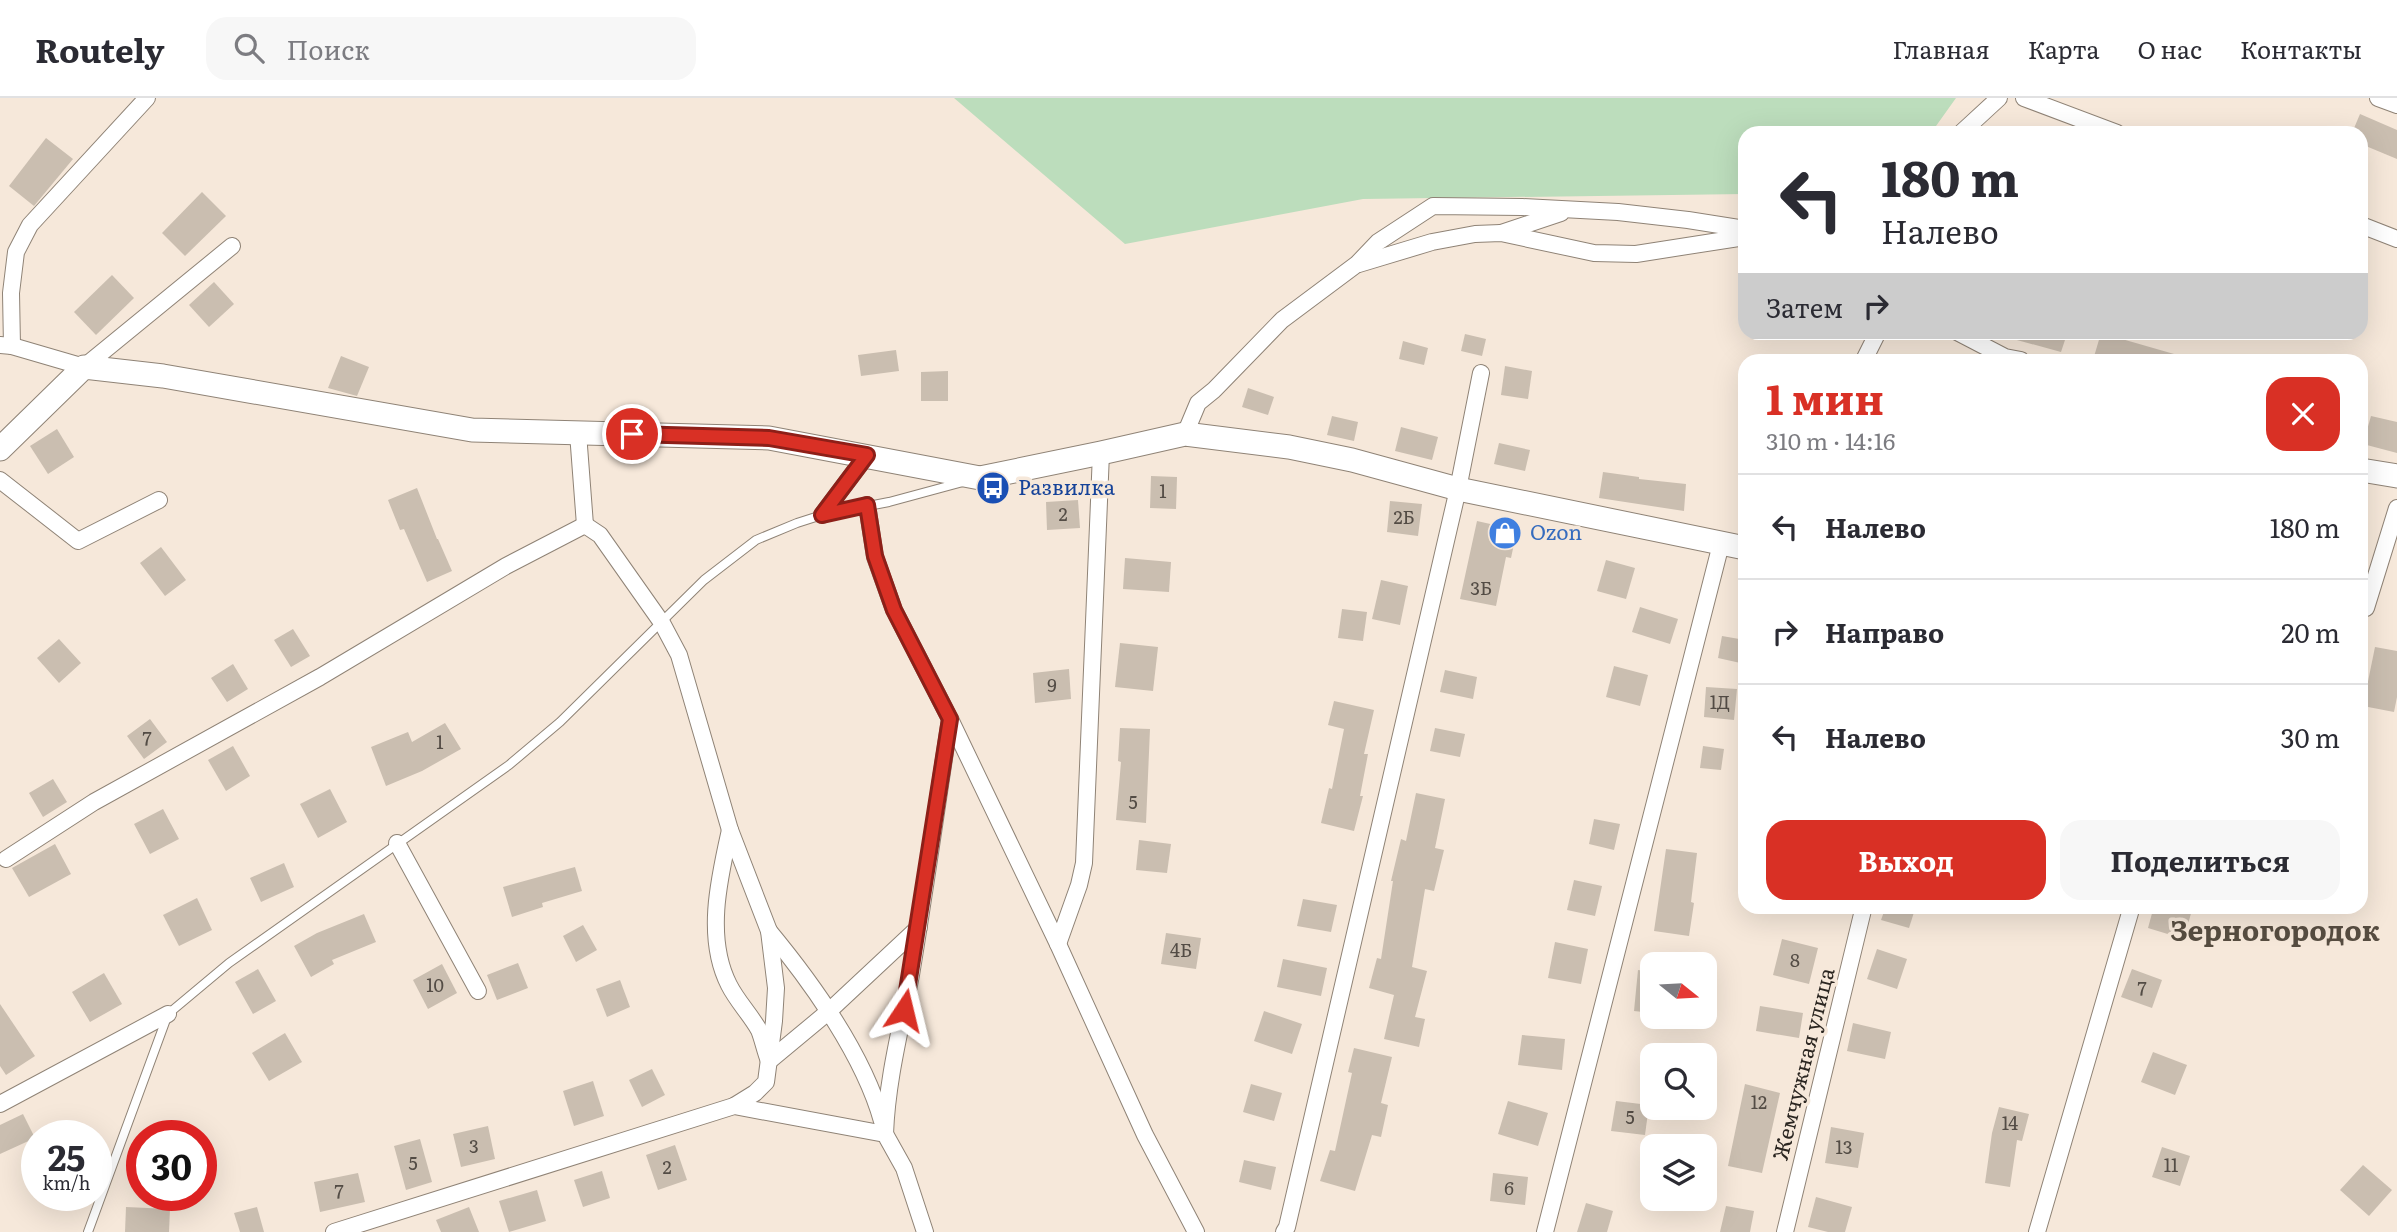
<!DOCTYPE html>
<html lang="ru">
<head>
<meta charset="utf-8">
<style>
	body { margin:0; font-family:Literata,serif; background:#f7f7f7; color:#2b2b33; height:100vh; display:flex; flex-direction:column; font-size:26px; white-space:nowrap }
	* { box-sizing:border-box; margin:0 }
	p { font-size:23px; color:#7c7c81 }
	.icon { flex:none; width:38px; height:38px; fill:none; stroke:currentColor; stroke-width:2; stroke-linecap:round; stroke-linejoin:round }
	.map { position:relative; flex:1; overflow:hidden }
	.side { position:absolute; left:1738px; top:256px; width:630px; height:560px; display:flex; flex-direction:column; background:#fff; border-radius:21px; box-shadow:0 7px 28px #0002 }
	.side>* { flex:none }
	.hud { position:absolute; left:1738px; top:28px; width:630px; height:214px; border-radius:21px; box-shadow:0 7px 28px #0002; background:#fff; color:#2b2b33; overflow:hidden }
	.needle { width:46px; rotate:108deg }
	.fabs { position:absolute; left:1640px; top:854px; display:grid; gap:14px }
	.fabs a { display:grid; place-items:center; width:77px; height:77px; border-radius:14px; background:#fff; box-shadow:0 7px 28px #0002; font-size:35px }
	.speed { position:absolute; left:21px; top:1022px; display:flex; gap:14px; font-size:35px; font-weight:700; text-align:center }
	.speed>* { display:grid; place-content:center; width:91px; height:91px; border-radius:50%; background:#fff; box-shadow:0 7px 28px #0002; line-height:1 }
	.speed small { font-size:18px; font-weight:400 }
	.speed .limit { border:10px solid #d22; background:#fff; color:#111 }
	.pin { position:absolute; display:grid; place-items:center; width:60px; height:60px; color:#fff; margin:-30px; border:4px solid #fff; border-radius:50%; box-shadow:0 2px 7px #0007 }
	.me { position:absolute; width:77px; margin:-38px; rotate:10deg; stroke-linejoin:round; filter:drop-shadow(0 0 5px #0008) }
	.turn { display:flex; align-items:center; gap:24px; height:147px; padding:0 28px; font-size:32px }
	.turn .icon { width:91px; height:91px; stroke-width:2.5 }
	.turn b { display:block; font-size:49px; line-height:60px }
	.then { display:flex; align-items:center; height:66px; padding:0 28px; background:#0003; gap:14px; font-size:26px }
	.round { display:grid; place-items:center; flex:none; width:74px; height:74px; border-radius:21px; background:#f7f7f7 }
	.summary { display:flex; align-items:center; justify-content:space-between; height:119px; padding:0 28px }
	h1 { font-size:42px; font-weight:700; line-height:52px; color:#d93025 }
	.primary-button { display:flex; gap:14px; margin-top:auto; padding:14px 28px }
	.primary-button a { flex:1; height:80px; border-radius:21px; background:#d93025; color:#fff; font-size:28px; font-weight:700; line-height:80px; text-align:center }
	.primary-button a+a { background:#f7f7f7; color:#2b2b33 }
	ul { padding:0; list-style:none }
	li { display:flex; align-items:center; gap:21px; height:105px; padding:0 28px; border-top:2px solid #e1e1e2 }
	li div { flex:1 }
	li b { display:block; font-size:26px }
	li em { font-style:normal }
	header { display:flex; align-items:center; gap:42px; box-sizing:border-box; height:98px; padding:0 35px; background:#fff; border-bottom:2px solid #e1e1e2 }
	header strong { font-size:33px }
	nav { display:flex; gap:38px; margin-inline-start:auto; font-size:24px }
	.search { width:490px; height:63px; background:#f7f7f7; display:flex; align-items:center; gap:18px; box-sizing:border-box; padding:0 24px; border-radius:21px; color:#7c7c81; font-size:26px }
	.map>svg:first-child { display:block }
</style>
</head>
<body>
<header>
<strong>Routely</strong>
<div class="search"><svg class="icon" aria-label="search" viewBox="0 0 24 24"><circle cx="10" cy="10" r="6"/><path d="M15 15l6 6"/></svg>Поиск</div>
<nav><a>Главная</a><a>Карта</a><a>О нас</a><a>Контакты</a></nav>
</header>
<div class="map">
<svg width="2397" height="1134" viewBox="0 0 2397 1134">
	<rect width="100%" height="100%" fill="#f6e8da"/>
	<!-- green -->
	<path fill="#bcddbc" d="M 954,0 L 1956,0 L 1931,35 L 1745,35 L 1745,96 L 1363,101 L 1125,146 Z"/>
	<!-- building -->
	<g fill="#cabeb0">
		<path d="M 2360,16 L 2397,32 L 2397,61 L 2361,46 L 2361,35 L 2352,35 Z"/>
		<path d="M 46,40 L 73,61 L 34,108 L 9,88 Z"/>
		<path d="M 202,94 L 226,118 L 185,158 L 162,135 Z"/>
		<path d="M 112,177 L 134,200 L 96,237 L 74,214 Z"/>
		<path d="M 214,184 L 234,206 L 209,229 L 189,207 Z"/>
		<path d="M 2007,234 L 2050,234 L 2066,239 L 2061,254 L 2006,239 Z"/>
		<path d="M 2101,235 L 2181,258 L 2181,262 L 2093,262 Z"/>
		<path d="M 1465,236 L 1486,241 L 1482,258 L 1461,253 Z"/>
		<path d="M 1403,243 L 1428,250 L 1424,267 L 1399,261 Z"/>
		<path d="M 896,252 L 899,273 L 861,278 L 858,257 Z"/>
		<path d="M 341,258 L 369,269 L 357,298 L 328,290 Z"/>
		<path d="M 1505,268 L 1532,273 L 1528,301 L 1501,297 Z"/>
		<path d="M 948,273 L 948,303 L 921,303 L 921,274 Z"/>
		<path d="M 1248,290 L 1274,299 L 1268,317 L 1242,309 Z"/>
		<path d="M 1332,318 L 1358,324 L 1354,343 L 1327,337 Z"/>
		<path d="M 2371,318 L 2397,324 L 2397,355 L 2363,346 Z"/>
		<path d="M 1401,329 L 1438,339 L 1432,362 L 1395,353 Z"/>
		<path d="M 57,331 L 74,359 L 48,376 L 30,348 Z"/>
		<path d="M 1499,345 L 1530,352 L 1525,373 L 1494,366 Z"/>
		<path d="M 1603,374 L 1639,379 L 1639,381 L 1686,386 L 1684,413 L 1599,400 Z"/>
		<path d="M 1151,378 L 1177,379 L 1176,411 L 1150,410 Z"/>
		<path d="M 417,390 L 437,441 L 438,441 L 452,473 L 427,484 L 404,431 L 400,432 L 388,402 Z"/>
		<path d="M 1078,402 L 1080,430 L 1047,432 L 1046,404 Z"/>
		<path d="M 1390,403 L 1422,406 L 1418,438 L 1387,434 Z"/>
		<path d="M 1477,423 L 1517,432 L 1511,460 L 1506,459 L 1496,508 L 1460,501 Z"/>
		<path d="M 161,449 L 186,482 L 165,498 L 140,465 Z"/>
		<path d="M 1125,460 L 1171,464 L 1169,494 L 1123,491 Z"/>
		<path d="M 1606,462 L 1635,470 L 1626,501 L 1597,493 Z"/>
		<path d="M 1381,482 L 1408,488 L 1400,527 L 1372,521 Z"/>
		<path d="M 1640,509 L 1678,521 L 1670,546 L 1632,534 Z"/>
		<path d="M 1342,511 L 1367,514 L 1363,543 L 1338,540 Z"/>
		<path d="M 293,531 L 310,558 L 291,569 L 274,542 Z"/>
		<path d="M 1722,538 L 1745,542 L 1745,566 L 1718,560 Z"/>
		<path d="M 59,541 L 81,565 L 59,585 L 37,560 Z"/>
		<path d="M 1120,545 L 1158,549 L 1153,593 L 1115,589 Z"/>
		<path d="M 2375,549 L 2397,553 L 2397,599 L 2394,614 L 2363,608 Z"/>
		<path d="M 233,566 L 248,591 L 227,604 L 211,580 Z"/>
		<path d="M 1614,568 L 1648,577 L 1640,608 L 1606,599 Z"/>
		<path d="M 1069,571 L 1071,601 L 1035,605 L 1033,575 Z"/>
		<path d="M 1445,572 L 1477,579 L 1473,601 L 1440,594 Z"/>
		<path d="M 1706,589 L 1737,591 L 1734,622 L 1704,619 Z"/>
		<path d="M 1334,603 L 1374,612 L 1364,656 L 1368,656 L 1360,698 L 1363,698 L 1354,733 L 1321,725 L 1329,690 L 1332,691 L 1344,631 L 1328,627 Z"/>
		<path d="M 150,621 L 167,644 L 144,661 L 127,638 Z"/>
		<path d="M 445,625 L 461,651 L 422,673 L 386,688 L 371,649 L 408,634 L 412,644 Z"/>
		<path d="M 1120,630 L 1150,631 L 1146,725 L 1116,722 L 1121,664 L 1118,663 Z"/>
		<path d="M 1435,630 L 1465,636 L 1460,659 L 1430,653 Z"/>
		<path d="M 233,648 L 250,678 L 226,693 L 208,662 Z"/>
		<path d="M 1703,648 L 1724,651 L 1721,672 L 1700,670 Z"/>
		<path d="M 53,681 L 67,704 L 43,719 L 29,695 Z"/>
		<path d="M 330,691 L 347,724 L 318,740 L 300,706 Z"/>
		<path d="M 1416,695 L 1445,701 L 1435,750 L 1444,752 L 1434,793 L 1425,791 L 1412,869 L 1427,873 L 1415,919 L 1425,921 L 1419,949 L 1384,941 L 1394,897 L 1369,890 L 1377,860 L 1381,861 L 1393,783 L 1391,783 L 1401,741 L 1406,743 Z"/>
		<path d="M 163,711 L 179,741 L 150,756 L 134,726 Z"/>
		<path d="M 1594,721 L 1620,726 L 1614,752 L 1589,746 Z"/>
		<path d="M 1139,742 L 1171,746 L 1167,775 L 1136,772 Z"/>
		<path d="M 55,746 L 71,776 L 29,799 L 12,770 Z"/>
		<path d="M 1666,751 L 1697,755 L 1691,804 L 1694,805 L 1689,838 L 1654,833 Z"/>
		<path d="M 284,765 L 294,789 L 261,804 L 250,780 Z"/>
		<path d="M 575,769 L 582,793 L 542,805 L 543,809 L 512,819 L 503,789 Z"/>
		<path d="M 1574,782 L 1602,788 L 1595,818 L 1567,812 Z"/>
		<path d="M 197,800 L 212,832 L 179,848 L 163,817 Z"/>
		<path d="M 1303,801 L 1337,807 L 1331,834 L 1297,828 Z"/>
		<path d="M 1886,808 L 1916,808 L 1909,830 L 1881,822 Z"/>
		<path d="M 2154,808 L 2193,808 L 2184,841 L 2148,830 Z"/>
		<path d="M 364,816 L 376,844 L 332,862 L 334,866 L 311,879 L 294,848 L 317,835 Z"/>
		<path d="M 583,827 L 597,852 L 576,864 L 563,838 Z"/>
		<path d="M 1166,835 L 1201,840 L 1196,871 L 1161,866 Z"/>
		<path d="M 1782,841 L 1818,850 L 1809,886 L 1773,877 Z"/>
		<path d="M 1555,844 L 1588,851 L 1581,886 L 1548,880 Z"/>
		<path d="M 1877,851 L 1907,861 L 1897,891 L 1867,881 Z"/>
		<path d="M 1283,861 L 1327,870 L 1321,898 L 1277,889 Z"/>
		<path d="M 518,865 L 528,890 L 497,902 L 487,877 Z"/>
		<path d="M 442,866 L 457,895 L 428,911 L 413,882 Z"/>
		<path d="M 258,871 L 276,903 L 253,916 L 235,884 Z"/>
		<path d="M 2132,871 L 2162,882 L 2152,910 L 2121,899 Z"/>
		<path d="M 1638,872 L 1652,874 L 1652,915 L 1634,913 Z"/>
		<path d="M 104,875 L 122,906 L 90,924 L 72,894 Z"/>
		<path d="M 620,882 L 630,909 L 607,919 L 596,891 Z"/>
		<path d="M 0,906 L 35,958 L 6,977 L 0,968 Z"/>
		<path d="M 1760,908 L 1803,915 L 1799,940 L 1756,933 Z"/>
		<path d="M 1264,913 L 1302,926 L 1292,956 L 1254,943 Z"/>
		<path d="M 1853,925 L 1891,934 L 1885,961 L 1847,953 Z"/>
		<path d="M 285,935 L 302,964 L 269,983 L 252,955 Z"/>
		<path d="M 1522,937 L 1565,941 L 1562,972 L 1518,967 Z"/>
		<path d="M 1354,950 L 1392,959 L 1381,1005 L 1388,1007 L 1381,1039 L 1372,1037 L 1355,1093 L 1320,1083 L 1330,1052 L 1335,1053 L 1352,975 L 1348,974 Z"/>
		<path d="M 2153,954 L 2187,967 L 2175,997 L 2141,984 Z"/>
		<path d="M 652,971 L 665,997 L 642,1009 L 629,982 Z"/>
		<path d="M 593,983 L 604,1018 L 574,1028 L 563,993 Z"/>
		<path d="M 1251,986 L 1282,995 L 1274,1023 L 1243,1014 Z"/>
		<path d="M 1745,986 L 1780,995 L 1762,1075 L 1728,1068 Z"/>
		<path d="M 1508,1003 L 1548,1015 L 1538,1048 L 1498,1036 Z"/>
		<path d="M 1616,1003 L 1649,1007 L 1645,1037 L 1611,1033 Z"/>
		<path d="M 1999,1009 L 2029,1016 L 2022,1043 L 2017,1042 L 2010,1089 L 1985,1085 L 1992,1035 Z"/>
		<path d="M 23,1016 L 35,1040 L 0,1056 L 0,1027 Z"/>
		<path d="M 488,1028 L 495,1061 L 461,1069 L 453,1036 Z"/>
		<path d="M 1831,1029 L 1864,1035 L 1858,1070 L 1825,1065 Z"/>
		<path d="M 420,1041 L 432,1084 L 406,1092 L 394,1048 Z"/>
		<path d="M 675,1047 L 687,1082 L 658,1092 L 646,1057 Z"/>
		<path d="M 2162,1049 L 2190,1058 L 2180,1088 L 2152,1079 Z"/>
		<path d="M 1244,1062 L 1276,1069 L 1271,1092 L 1239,1084 Z"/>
		<path d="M 2363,1067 L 2392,1092 L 2369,1118 L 2340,1092 Z"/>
		<path d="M 602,1073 L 610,1100 L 583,1109 L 574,1082 Z"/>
		<path d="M 358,1075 L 365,1104 L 320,1114 L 314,1084 Z"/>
		<path d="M 1493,1075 L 1528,1079 L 1525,1107 L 1490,1103 Z"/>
		<path d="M 537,1092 L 546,1123 L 509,1134 L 499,1103 Z"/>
		<path d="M 1816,1099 L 1852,1109 L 1845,1134 L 1828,1134 L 1808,1129 Z"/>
		<path d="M 1586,1105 L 1613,1113 L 1607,1134 L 1577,1134 Z"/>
		<path d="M 1726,1108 L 1754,1113 L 1750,1134 L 1720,1134 Z"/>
		<path d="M 126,1109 L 170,1111 L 169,1134 L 125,1134 Z"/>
		<path d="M 257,1109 L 264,1134 L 240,1134 L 234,1115 Z"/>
		<path d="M 469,1109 L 479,1134 L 441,1134 L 436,1122 Z"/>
	</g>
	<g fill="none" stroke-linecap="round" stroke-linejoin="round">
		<defs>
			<path id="lane" d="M 88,1134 L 168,916 L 229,865 L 509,667 L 560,624 L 704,482 L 756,442 L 797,425 L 822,417 L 889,404 L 963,384"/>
			<g id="street">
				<path d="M 2024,0 L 2117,35"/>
				<path d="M 2378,0 L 2397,7"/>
				<path d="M 1961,35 L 1999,0"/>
				<path d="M 2361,127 L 2397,141"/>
				<path d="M 1501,135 L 1561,115"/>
				<path d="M 1359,166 L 1432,144 L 1475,136 L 1501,135 L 1594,155 L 1636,156 L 1745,139"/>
				<path d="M 1957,234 L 2005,259 L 2021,262"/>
				<path d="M 0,247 L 12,248 L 84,269 L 232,148"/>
				<path d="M 12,248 L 11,195 L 16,154 L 30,127 L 147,0"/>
				<path d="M 1864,262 L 1878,234"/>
				<path d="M 578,335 L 585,427"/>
				<path d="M 1185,336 L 1198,305 L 1214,292 L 1282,222 L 1357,166 L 1378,144 L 1433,108 L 1522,109 L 1618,114 L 1688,122 L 1745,131"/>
				<path d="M 0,382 L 78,443 L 159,402"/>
				<path d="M 867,407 L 875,459 L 894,512 L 950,621 L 1058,846 L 1145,1037 L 1196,1134"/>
				<path d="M 822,417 L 867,357"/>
				<path d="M 2366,510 L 2397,410"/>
				<path d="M 730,732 C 719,781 705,840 729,887 C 737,903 750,916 759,932 C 763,942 765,953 769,963 L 828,914 L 919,829"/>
				<path d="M 397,745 L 478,893"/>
				<path d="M 6,761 L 94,704 L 320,579 L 506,468 L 585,427 L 600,437 L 662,525 L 679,557 L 730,732 L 769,833 L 776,890 L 774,923 L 766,984 L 755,995 L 734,1008"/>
				<path d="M 769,833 C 812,885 864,958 882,1023"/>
				<path d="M 1058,846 L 1079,787 L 1084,765 L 1101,355"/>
				<path d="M 0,1006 L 168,916"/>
				<path d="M 885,1036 C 887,982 901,929 911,877 C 925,792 937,706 950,621"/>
				<path d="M 334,1134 L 734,1008 L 885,1036 L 904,1070 L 925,1134"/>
				<path d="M 1284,1134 L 1287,1129 L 1458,391 L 1481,275"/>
				<path d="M 1545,1134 L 1721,446"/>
				<path d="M 1785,1134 L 1864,808"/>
				<path d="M 2037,1134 L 2132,808"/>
			</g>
			<g id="secondary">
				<path d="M 0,351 L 84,269 L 163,278 L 472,332 L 769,340 L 980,380 L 1101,355 L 1185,336 L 1289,349 L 1352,362 L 1458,391 L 1745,450"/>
				<path d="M 2361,372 L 2397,378"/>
			</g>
		</defs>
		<!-- lane casing -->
		<use href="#lane" stroke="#8f8376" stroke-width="10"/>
		<!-- street casing -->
		<use href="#street" stroke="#8f8376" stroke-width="18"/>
		<!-- secondary casing -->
		<use href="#secondary" stroke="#8f8376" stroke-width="25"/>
		<!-- lane -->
		<use href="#lane" stroke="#fff" stroke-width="8"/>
		<!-- street -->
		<use href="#street" stroke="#fff" stroke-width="16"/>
		<!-- secondary -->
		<use href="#secondary" stroke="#fff" stroke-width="23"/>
	</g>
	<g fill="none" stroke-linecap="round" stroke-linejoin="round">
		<defs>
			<path id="route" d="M 632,336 L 769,340 L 867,357 L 822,417 L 867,407 L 875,458 L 894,512 L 950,621 L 904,912"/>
		</defs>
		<!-- route casing -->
		<use href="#route" stroke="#8d1f18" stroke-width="18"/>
		<!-- route -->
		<use href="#route" stroke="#d93025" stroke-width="12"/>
	</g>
	<!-- icons -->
	<defs>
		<symbol id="bus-disc" viewBox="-11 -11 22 22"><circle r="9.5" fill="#1a4fb4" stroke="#f6e8da"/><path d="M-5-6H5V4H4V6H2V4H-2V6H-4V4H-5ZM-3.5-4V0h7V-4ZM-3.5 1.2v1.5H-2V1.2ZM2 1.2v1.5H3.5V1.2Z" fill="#fff"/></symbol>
		<symbol id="shop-disc" viewBox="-11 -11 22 22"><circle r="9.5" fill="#3f7fe0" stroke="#f6e8da"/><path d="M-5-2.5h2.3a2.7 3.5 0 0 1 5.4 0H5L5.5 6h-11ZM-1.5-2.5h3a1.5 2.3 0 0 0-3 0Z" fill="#fff"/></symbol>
	</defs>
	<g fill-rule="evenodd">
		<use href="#bus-disc" x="974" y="371" width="38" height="38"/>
		<use href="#shop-disc" x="1486" y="416" width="38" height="38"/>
	</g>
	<g text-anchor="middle" stroke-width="7" stroke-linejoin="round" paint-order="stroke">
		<!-- number labels -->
		<g font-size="18" fill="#534c45">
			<text x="1163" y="400">1</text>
			<text x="1063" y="423">2</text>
			<text x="1404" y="426">2Б</text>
			<text x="1481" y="497">3Б</text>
			<text x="1052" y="594">9</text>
			<text x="1720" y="611">1Д</text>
			<text x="147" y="647">7</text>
			<text x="440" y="651">1</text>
			<text x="1133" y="711">5</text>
			<text x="1181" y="859">4Б</text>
			<text x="1795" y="869">8</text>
			<text x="435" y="894">10</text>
			<text x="2142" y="897">7</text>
			<text x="1759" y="1011">12</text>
			<text x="1630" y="1026">5</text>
			<text x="2010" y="1032">14</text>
			<text x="474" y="1055">3</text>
			<text x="1844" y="1056">13</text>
			<text x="413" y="1072">5</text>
			<text x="2171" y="1074">11</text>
			<text x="667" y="1076">2</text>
			<text x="1509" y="1097">6</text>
			<text x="339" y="1100">7</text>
		</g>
		<!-- transit labels -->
		<g font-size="21" fill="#164399" stroke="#f6e8da" text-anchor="start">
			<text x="1018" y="397">Развилка</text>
		</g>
		<!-- shop labels -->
		<g font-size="21" fill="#366cbe" stroke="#f6e8da" text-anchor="start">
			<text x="1530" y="442">Ozon</text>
		</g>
		<!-- street labels -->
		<g font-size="21" fill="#2b2621" stroke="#f6e8da">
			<text transform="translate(1804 966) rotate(-76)" y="7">Жемчужная улица</text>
		</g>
		<!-- district labels -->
		<g font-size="28" font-weight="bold" fill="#574d41" stroke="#f6e8da">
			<text x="2275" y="843">Зерногородок</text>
		</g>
	</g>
</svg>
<div class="fabs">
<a><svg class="needle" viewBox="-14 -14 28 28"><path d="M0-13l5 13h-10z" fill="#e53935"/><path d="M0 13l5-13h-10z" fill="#7c7c81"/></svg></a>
<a><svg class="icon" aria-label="search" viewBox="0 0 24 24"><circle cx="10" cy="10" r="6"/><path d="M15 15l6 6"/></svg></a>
<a><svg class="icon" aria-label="layers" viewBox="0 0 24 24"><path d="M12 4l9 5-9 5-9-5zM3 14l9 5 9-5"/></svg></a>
</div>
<div class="speed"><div>25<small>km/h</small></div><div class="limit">30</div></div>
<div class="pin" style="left:632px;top:336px;background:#d93025"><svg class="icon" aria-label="arrive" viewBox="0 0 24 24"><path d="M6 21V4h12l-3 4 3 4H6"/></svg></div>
<svg class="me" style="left:904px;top:912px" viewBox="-20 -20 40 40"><path d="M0-17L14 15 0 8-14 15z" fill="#d93025" stroke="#fff" stroke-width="4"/></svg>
<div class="hud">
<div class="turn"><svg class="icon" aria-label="left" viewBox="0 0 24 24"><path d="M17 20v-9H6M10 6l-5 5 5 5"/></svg><div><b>180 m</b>Налево</div></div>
<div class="then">Затем<svg class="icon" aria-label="right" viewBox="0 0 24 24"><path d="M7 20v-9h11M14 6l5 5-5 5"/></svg></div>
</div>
<section class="side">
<div class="summary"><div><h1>1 мин</h1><p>310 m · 14:16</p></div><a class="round" style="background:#d93025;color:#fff"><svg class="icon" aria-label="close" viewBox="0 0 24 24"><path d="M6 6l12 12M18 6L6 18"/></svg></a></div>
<ul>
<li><svg class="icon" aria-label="left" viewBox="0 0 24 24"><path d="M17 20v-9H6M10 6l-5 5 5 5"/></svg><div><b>Налево</b></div><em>180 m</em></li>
<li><svg class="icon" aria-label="right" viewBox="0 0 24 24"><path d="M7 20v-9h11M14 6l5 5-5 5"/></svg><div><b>Направо</b></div><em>20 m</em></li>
<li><svg class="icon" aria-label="left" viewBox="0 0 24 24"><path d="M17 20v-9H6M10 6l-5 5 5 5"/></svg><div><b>Налево</b></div><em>30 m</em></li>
</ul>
<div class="primary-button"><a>Выход</a><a>Поделиться</a></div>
</section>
</div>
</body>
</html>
